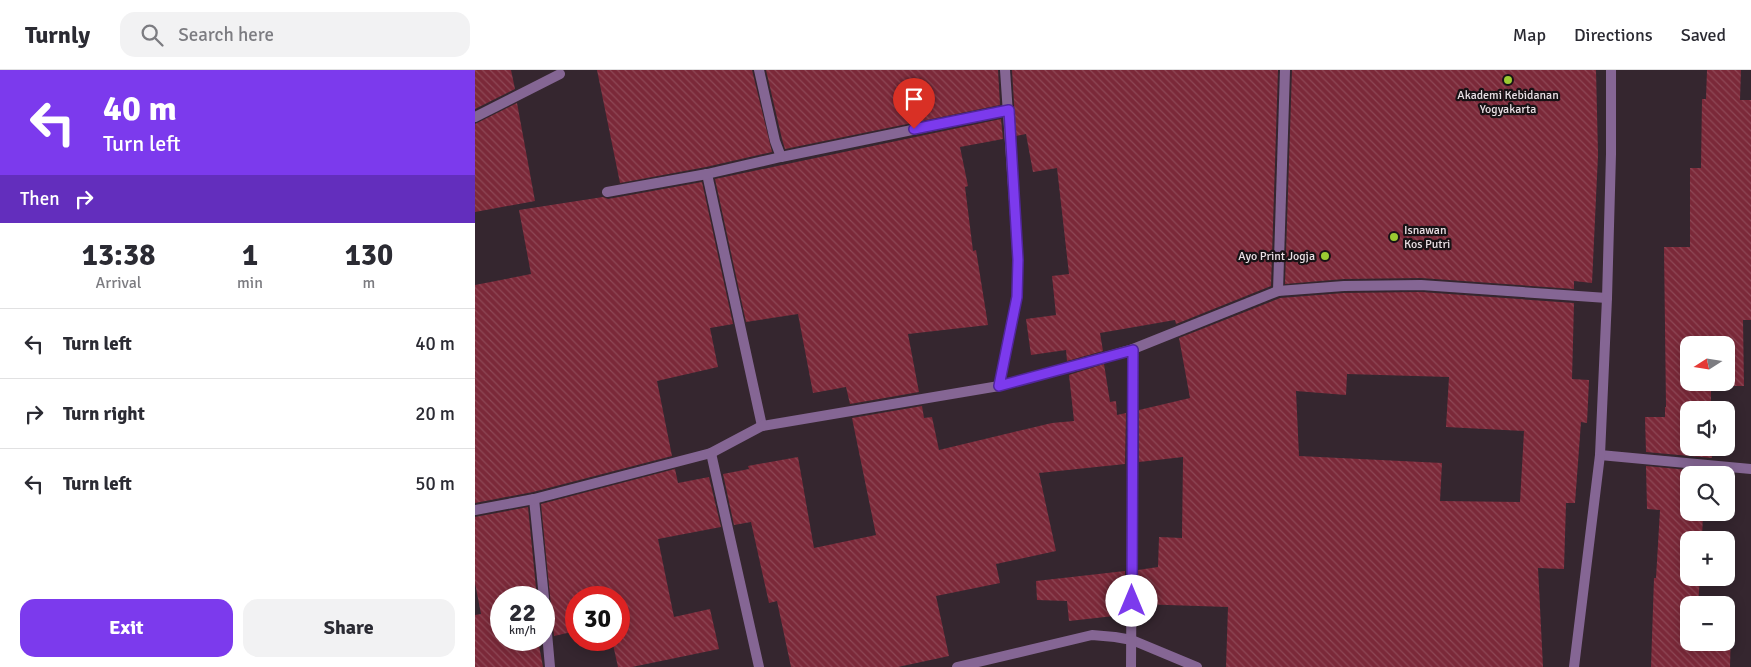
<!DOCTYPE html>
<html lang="en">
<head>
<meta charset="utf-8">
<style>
	body { margin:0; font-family:Signika,sans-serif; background:#f2f2f3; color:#2b2b33; height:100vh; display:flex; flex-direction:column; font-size:19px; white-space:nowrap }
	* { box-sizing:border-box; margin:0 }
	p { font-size:16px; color:#7c7c81 }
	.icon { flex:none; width:28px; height:28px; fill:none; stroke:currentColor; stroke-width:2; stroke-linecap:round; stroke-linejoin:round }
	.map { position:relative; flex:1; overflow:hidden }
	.sheet { display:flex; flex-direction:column; background:#fff; width:475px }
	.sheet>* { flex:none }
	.top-card { background:#7c3aed; color:#fff; overflow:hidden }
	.needle { width:32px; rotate:258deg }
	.buttons { position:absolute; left:1205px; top:266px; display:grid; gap:10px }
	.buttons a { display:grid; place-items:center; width:55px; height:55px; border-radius:10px; background:#fff; box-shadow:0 2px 12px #0003; font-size:25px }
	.speed { position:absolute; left:15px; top:516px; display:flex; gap:10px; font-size:25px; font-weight:700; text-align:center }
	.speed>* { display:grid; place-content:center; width:65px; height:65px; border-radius:50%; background:#fff; box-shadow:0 2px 12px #0003; line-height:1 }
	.speed small { font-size:12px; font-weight:400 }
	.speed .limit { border:8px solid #d22; background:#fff; color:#111 }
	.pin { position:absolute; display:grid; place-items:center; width:42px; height:42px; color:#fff; margin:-51px -21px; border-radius:50% 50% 50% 0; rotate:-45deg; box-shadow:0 0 5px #0007 }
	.pin .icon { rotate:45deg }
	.me { position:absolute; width:55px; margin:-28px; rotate:0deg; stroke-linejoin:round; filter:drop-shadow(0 0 4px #0008) }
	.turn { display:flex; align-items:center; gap:18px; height:105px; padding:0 20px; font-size:22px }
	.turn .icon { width:65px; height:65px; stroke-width:2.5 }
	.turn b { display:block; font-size:35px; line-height:42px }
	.then { display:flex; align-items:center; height:48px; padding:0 20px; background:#0003; gap:10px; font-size:19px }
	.eta { display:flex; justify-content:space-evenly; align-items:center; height:85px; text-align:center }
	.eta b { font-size:30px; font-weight:800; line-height:35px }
	.button { display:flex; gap:10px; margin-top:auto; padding:10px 20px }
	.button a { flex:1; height:58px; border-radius:15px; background:#7c3aed; color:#fff; font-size:20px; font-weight:800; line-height:58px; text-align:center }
	.button a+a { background:#f2f2f3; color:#2b2b33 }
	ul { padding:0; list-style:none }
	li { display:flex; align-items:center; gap:15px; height:70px; padding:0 20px; border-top:1px solid #e1e1e2 }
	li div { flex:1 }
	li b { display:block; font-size:19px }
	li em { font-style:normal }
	header { display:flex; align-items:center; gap:30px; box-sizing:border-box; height:70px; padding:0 25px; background:#fff; border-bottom:1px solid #e1e1e2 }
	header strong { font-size:24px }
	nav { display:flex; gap:28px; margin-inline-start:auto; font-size:18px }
	.search { width:350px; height:45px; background:#f2f2f3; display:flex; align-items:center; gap:12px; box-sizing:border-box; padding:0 18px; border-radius:15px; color:#7c7c81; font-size:19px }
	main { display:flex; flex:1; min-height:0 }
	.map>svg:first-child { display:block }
</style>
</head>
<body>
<header>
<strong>Turnly</strong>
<div class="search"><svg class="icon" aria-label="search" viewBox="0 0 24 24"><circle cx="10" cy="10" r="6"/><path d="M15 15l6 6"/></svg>Search here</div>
<nav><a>Map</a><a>Directions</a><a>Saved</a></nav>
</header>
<main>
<section class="sheet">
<div class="top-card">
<div class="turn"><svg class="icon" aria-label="left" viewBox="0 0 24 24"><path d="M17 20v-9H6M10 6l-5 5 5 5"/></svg><div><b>40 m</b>Turn left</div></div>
<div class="then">Then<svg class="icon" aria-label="right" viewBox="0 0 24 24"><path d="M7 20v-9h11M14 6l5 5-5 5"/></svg></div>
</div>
<div class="eta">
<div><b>13:38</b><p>Arrival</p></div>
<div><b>1</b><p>min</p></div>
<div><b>130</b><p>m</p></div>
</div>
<ul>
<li><svg class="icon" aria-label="left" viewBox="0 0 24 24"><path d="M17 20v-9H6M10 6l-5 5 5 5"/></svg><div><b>Turn left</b></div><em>40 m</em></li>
<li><svg class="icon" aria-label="right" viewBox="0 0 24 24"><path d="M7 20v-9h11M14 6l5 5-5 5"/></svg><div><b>Turn right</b></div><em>20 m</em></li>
<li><svg class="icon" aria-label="left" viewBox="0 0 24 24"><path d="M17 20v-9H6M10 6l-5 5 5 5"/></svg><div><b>Turn left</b></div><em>50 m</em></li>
</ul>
<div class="button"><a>Exit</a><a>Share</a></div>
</section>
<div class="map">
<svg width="1276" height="597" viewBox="0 0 1276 597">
	<defs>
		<pattern id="building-back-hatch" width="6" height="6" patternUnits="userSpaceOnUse" patternTransform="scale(1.25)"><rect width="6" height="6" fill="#7b2939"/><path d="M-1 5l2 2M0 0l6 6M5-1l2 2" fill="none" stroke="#8e4856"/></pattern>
	</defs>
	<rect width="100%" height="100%" fill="#35262f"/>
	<!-- building -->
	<g fill="url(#building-back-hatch)" fill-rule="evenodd">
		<path d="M 0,0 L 36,0 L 40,19 L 0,39 Z"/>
		<path d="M 122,0 L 277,0 L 297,82 L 231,97 L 145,113 Z"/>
		<path d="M 291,0 L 523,0 L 525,35 L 310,79 L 307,69 Z"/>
		<path d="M 537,0 L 803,0 L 796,216 L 701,254 L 700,250 L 625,263 L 628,281 L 592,291 L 591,280 L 556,285 L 551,249 L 581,245 L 577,206 L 594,204 L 582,98 L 558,102 L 551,64 L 541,66 Z"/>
		<path d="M 817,0 L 1121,0 L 1123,85 L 1117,213 L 1099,211 L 1099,219 L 946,208 L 869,209 L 810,214 Z"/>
		<path d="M 1232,0 L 1266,0 L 1265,30 L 1276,30 L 1276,250 L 1268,250 L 1269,316 L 1236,316 L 1236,340 L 1214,340 L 1214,378 L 1237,378 L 1237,388 L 1171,382 L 1170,347 L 1190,347 L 1190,337 L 1191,337 L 1189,177 L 1215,177 L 1215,98 L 1226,98 L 1227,29 L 1231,29 ZM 1214,275 L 1251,275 L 1251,312 L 1214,312 Z"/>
		<path d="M 42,33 L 60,131 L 0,142 L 0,54 Z"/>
		<path d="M 526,49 L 528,69 L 485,77 L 493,116 L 490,117 L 498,181 L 501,180 L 513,255 L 433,264 L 444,322 L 375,334 L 371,317 L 338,323 L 323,244 L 271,252 L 240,109 Z"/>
		<path d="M 227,112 L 258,254 L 235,258 L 243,297 L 182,311 L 197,386 L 58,422 L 0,433 L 0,215 L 56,204 L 44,140 L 128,127 L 133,129 Z"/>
		<path d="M 946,222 L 1099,233 L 1097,309 L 1114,310 L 1112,353 L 1106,352 L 1100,433 L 1091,433 L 1089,499 L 1063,498 L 1068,597 L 751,597 L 753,537 L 663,534 L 663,500 L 683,497 L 684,467 L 707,468 L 708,387 L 664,392 L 664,340 L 715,328 L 704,268 L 805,228 L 869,223 ZM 872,304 L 974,307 L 971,357 L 1049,361 L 1045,432 L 965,431 L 967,393 L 824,386 L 821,321 L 871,325 Z"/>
		<path d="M 629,294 L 635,332 L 641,331 L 642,345 L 651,343 L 650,394 L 564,403 L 581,481 L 521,494 L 525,513 L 461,526 L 474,586 L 423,597 L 316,597 L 302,531 L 294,533 L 276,452 L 259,455 L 248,404 L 274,399 L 273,396 L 323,387 L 339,478 L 401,465 L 377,348 L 447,336 L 449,348 L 457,347 L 464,380 L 577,353 L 599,351 L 594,305 Z"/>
		<path d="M 1171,396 L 1256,404 L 1253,445 L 1228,443 L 1227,470 L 1214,470 L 1214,508 L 1225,508 L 1223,535 L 1214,535 L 1214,572 L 1251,572 L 1251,562 L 1256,562 L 1255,597 L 1176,597 L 1179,508 L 1181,508 L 1185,440 L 1172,439 ZM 1214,405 L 1251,405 L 1251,442 L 1214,442 Z"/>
		<path d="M 200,399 L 203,413 L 234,407 L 246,457 L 183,469 L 199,547 L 235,539 L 244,579 L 157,597 L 143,597 L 137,570 L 144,570 L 144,528 L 101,528 L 101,561 L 79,566 L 66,434 Z"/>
		<path d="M 53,437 L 62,528 L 26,528 L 26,570 L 63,570 L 68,597 L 0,597 L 0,545 L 6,544 L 0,513 L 0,447 Z"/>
		<path d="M 650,501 L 650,533 L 647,533 L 648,545 L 594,551 L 592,531 L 562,530 L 561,511 Z"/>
	</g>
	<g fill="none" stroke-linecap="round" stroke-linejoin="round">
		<!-- street -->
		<g stroke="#856694" stroke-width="10">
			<path d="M 284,0 L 300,71 L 306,87"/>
			<path d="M 0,47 L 85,4"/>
			<path d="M 232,104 L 287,356"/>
			<path d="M 132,122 L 232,104 L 306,87 L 534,40"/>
			<path d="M 803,221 L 810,0"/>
			<path d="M 524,316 L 542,227 L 543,190 L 530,0"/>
			<path d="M 236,383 L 284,597"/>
			<path d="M 1125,385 L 1276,399"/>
			<path d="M 59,429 L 69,528"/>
			<path d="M 0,440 L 59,429 L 236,383 L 287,356 L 524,316 L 585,300 L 658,279 L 803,221 L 869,216 L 946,215 L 1132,228"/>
			<path d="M 69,529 L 75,597"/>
			<path d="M 482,597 L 617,565 L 640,567 L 657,570 L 722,597"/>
			<path d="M 656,597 L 658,279"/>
			<path d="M 1099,597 L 1125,385 L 1132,228 L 1136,84 L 1136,0"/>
		</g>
	</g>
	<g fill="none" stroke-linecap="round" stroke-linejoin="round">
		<defs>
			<path id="route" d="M 439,59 L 534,40 L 543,190 L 542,227 L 524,316 L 658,280 L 657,531"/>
		</defs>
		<!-- route casing -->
		<use href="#route" stroke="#51269a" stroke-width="12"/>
		<!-- route -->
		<use href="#route" stroke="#7c3aed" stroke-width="9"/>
	</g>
	<!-- markers -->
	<g fill="#9bcb32" stroke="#181215" stroke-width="2">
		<circle cx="1033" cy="10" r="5"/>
		<circle cx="919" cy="167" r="5"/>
		<circle cx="850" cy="186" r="5"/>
	</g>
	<g text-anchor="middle" stroke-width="4.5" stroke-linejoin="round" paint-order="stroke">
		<!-- poi labels -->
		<g font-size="12" fill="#eae0e5" stroke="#181215">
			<text x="1033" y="29">Akademi Kebidanan<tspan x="1033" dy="14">Yogyakarta</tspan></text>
			<text x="929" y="164" text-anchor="start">Isnawan<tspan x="929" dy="14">Kos Putri</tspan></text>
			<text x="840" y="190" text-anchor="end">Ayo Print Jogja</text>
		</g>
	</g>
</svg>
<div class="buttons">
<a><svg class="needle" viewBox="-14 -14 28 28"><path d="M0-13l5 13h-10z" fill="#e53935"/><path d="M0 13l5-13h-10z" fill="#7c7c81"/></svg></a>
<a><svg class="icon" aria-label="sound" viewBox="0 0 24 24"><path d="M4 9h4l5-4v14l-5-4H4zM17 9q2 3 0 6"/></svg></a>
<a><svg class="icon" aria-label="search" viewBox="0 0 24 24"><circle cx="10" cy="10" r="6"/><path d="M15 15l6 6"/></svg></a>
<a>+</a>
<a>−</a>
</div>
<div class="speed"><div>22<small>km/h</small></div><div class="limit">30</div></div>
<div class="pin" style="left:439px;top:59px;background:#d93025"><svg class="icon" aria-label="arrive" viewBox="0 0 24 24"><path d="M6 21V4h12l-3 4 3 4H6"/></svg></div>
<svg class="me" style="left:657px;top:531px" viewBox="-20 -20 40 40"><circle r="19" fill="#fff"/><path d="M0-13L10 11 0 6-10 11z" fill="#7c3aed"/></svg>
</div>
</main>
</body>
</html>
